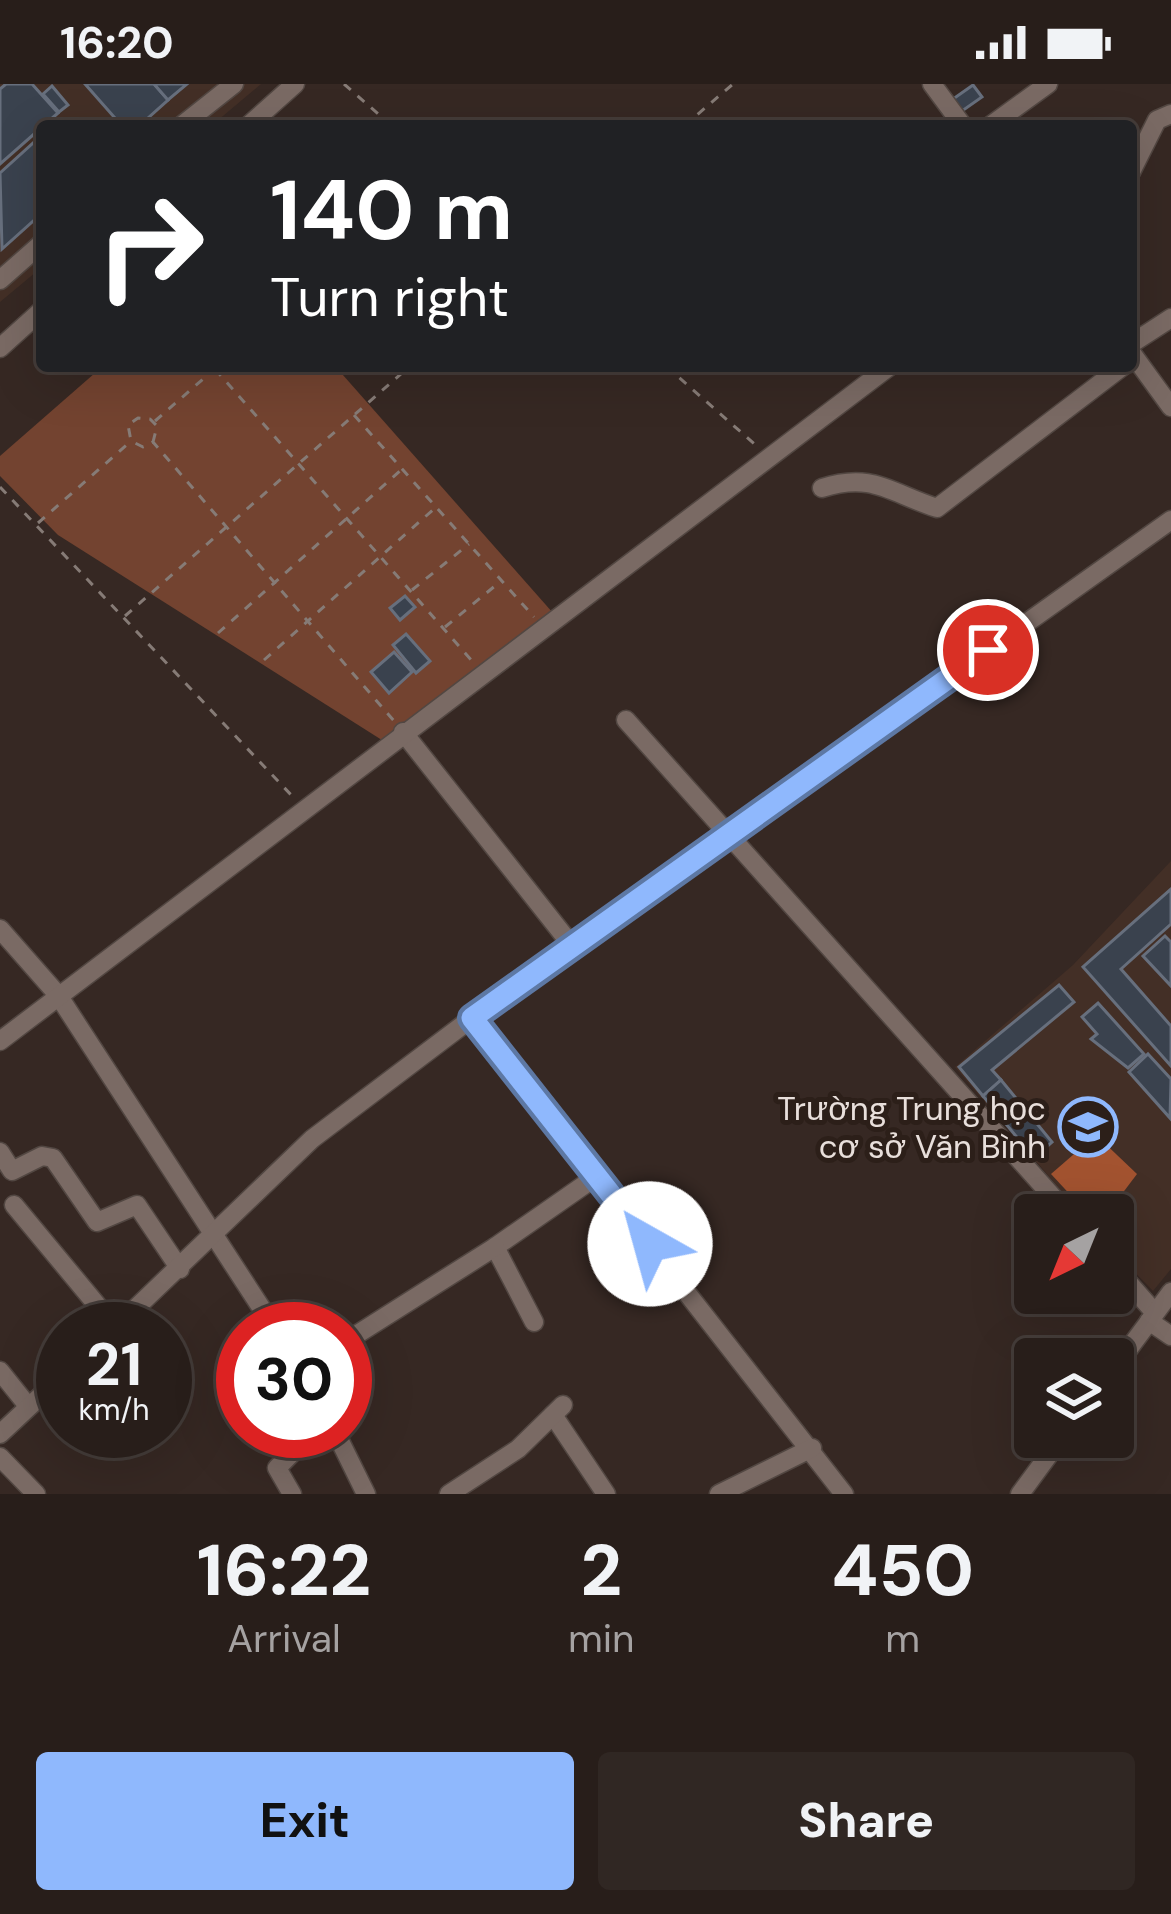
<!DOCTYPE html>
<html lang="en">
<head>
<meta charset="utf-8">
<style>
	body { margin:0; font-family:"DM Sans",sans-serif; background:#302723; color:#f1f3f6; height:100vh; display:flex; flex-direction:column; font-size:45px; white-space:nowrap }
	* { box-sizing:border-box; margin:0 }
	p { font-size:39px; color:#a5a2a2 }
	.icon { flex:none; width:66px; height:66px; fill:none; stroke:currentColor; stroke-width:2; stroke-linecap:round; stroke-linejoin:round }
	.map { position:relative; height:1410px; overflow:hidden }
	.details { display:flex; flex-direction:column; background:#281e1a; flex:1 }
	.details>* { flex:none }
	.guide { position:absolute; left:36px; top:36px; width:1101px; height:252px; border-radius:12px; box-shadow:0 12px 48px #0002,0 0 0 3px #443c39; background:#202124; color:#fff; overflow:hidden }
	.needle { width:78px; rotate:223deg }
	.fabs { position:absolute; left:1014px; top:1110px; display:grid; gap:24px }
	.fabs a { display:grid; place-items:center; width:120px; height:120px; border-radius:12px; background:#281e1a; box-shadow:0 12px 48px #0002,0 0 0 3px #443c39; font-size:60px }
	.speed { position:absolute; left:36px; top:1218px; display:flex; gap:24px; font-size:60px; font-weight:700; text-align:center }
	.speed>* { display:grid; place-content:center; width:156px; height:156px; border-radius:50%; background:#281e1a; box-shadow:0 12px 48px #0002,0 0 0 3px #443c39; line-height:1 }
	.speed small { font-size:30px; font-weight:400 }
	.speed .limit { border:18px solid #d22; background:#fff; color:#111 }
	.pin { position:absolute; display:grid; place-items:center; width:102px; height:102px; color:#fff; margin:-51px; border:6px solid #fff; border-radius:50%; box-shadow:0 3px 12px #0007 }
	.me { position:absolute; width:132px; margin:-66px; rotate:322deg; stroke-linejoin:round; filter:drop-shadow(0 0 9px #0008) }
	.turn { display:flex; align-items:center; gap:42px; height:252px; padding:0 36px; font-size:54px }
	.turn .icon { width:156px; height:156px; stroke-width:2.5 }
	.turn b { display:block; font-size:84px; line-height:102px }
	.eta { display:flex; justify-content:space-evenly; align-items:center; height:204px; text-align:center }
	.eta b { font-size:72px; font-weight:800; line-height:84px }
	.button { display:flex; gap:24px; margin-top:auto; padding:24px 36px }
	.button a { flex:1; height:138px; border-radius:12px; background:#8fb8fd; color:#111; font-size:48px; font-weight:800; line-height:138px; text-align:center }
	.button a+a { background:#302723; color:#f1f3f6 }
	.status { display:flex; justify-content:space-between; align-items:center; height:84px; padding:0 60px; background:#281e1a; direction:ltr }
	.status svg { height:33px; fill:currentColor }
	.map>svg:first-child { display:block }
</style>
</head>
<body>
<div class="status"><b>16:20</b><svg viewBox="0 0 49 12"><path d="M0 12V9h3v3zM5 12V6h3v6zM10 12V3h3v9zM15 12V0h3v12zM26 1h20v11H26zM47 4h2v5h-2z"/></svg></div>
<div class="map">
<svg width="1171" height="1410" viewBox="0 0 1171 1410">
	<rect width="100%" height="100%" fill="#362823"/>
	<!-- built -->
	<g fill="#432f26">
		<path d="M 0,0 L 261,0 L 211,42 L 42,42 L 42,183 L 0,218 Z"/>
		<path d="M 1171,777 L 1171,1185 L 1153,1207 L 1113,1166 L 1113,1131 L 1082,1131 L 955,983 L 1073,881 Z"/>
	</g>
	<!-- green -->
	<path fill="#734330" d="M 103,282 L 335,282 L 553,529 L 385,658 L 58,451 L 0,392 L 0,372 Z"/>
	<!-- water -->
	<path fill="#a35330" d="M 1096,1051 L 1137,1090 L 1106,1131 L 1089,1131 L 1051,1090 Z"/>
	<!-- building -->
	<g fill="#3a424e" stroke="#676f7d" stroke-width="3">
		<path d="M 6,0 L 32,0 L 58,29 L 0,80 L 0,5 Z"/>
		<path d="M 85,0 L 154,0 L 168,16 L 139,42 L 122,42 Z"/>
		<path d="M 154,0 L 187,0 L 168,16 Z"/>
		<path d="M 973,1 L 982,13 L 962,27 L 953,15 Z"/>
		<path d="M 52,2 L 68,21 L 59,28 L 43,10 Z"/>
		<path d="M 42,51 L 42,129 L 2,165 L 0,89 Z"/>
		<path d="M 405,512 L 415,523 L 400,536 L 390,524 Z"/>
		<path d="M 406,550 L 430,577 L 416,589 L 393,561 Z"/>
		<path d="M 394,568 L 412,588 L 389,609 L 371,588 Z"/>
		<path d="M 1171,805 L 1171,840 L 1121,885 L 1171,942 L 1171,982 L 1083,883 Z"/>
		<path d="M 1165,852 L 1171,858 L 1171,902 L 1143,872 Z"/>
		<path d="M 1059,901 L 1074,918 L 992,986 L 1001,996 L 983,1012 L 959,983 Z"/>
		<path d="M 1098,919 L 1144,970 L 1128,984 L 1091,955 L 1097,950 L 1082,933 Z"/>
		<path d="M 1148,970 L 1171,995 L 1170,1034 L 1129,988 Z"/>
		<path d="M 1001,996 L 1052,1058 L 1034,1074 L 983,1012 Z"/>
	</g>
	<g fill="none" stroke-linecap="round" stroke-linejoin="round">
		<defs>
			<g id="minor">
				<path d="M 932,0 L 963,42"/>
				<path d="M 181,42 L 234,0"/>
				<path d="M 248,42 L 295,0"/>
				<path d="M 990,42 L 1048,0"/>
				<path d="M 1131,88 L 1157,36 L 1171,30"/>
				<path d="M 0,196 L 42,159"/>
				<path d="M 1131,260 L 1171,234"/>
				<path d="M 0,264 L 42,226"/>
				<path d="M 1131,268 L 1171,323"/>
				<path d="M 822,404 C 873,388 890,409 937,424 L 1123,282"/>
				<path d="M 626,636 L 1069,1131"/>
				<path d="M 403,648 L 573,863"/>
				<path d="M 0,845 L 58,911 L 275,1245"/>
				<path d="M 472,934 L 844,1410"/>
				<path d="M 0,957 L 890,282"/>
				<path d="M 0,1068 L 12,1087 L 42,1072 L 53,1074 L 97,1138 L 137,1121 L 180,1185"/>
				<path d="M 14,1121 L 116,1244"/>
				<path d="M 1113,1181 L 1155,1229"/>
				<path d="M 1149,1237 L 1171,1252"/>
				<path d="M 534,1238 L 495,1163 L 597,1092"/>
				<path d="M 114,1245 L 312,1055 L 472,934 L 1171,436"/>
				<path d="M 345,1258 L 495,1163"/>
				<path d="M 1113,1286 L 1171,1208"/>
				<path d="M 0,1287 L 28,1322"/>
				<path d="M 553,1331 L 606,1410"/>
				<path d="M 288,1347 L 295,1366 L 277,1384 L 292,1410"/>
				<path d="M 335,1347 L 366,1410"/>
				<path d="M 0,1350 L 63,1291"/>
				<path d="M 0,1373 L 36,1410"/>
				<path d="M 449,1410 L 518,1365 L 563,1321"/>
				<path d="M 719,1410 L 812,1364"/>
				<path d="M 1020,1410 L 1062,1353"/>
			</g>
		</defs>
		<!-- minor casing -->
		<use href="#minor" stroke="#524742" stroke-width="21"/>
		<!-- path -->
		<g stroke="#867b76" stroke-width="3" stroke-dasharray="9 9" stroke-linecap="butt">
			<path d="M 344,0 L 392,42"/>
			<path d="M 684,42 L 733,0"/>
			<path d="M 666,282 L 759,364"/>
			<path d="M 215,285 L 473,578"/>
			<path d="M 354,331 L 534,533"/>
			<path d="M 155,337 L 218,282"/>
			<path d="M 153,358 L 157,342 L 150,335 L 138,334 L 128,341 L 131,357 L 143,363 L 153,358 L 394,637"/>
			<path d="M 0,403 L 294,714"/>
			<path d="M 38,439 L 130,358"/>
			<path d="M 412,506 L 469,460"/>
			<path d="M 125,532 L 410,282"/>
			<path d="M 445,543 L 501,497"/>
			<path d="M 218,549 L 401,386"/>
			<path d="M 264,576 L 435,424"/>
		</g>
		<!-- minor -->
		<use href="#minor" stroke="#7a6a64" stroke-width="18"/>
	</g>
	<g fill="none" stroke-linecap="round" stroke-linejoin="round">
		<defs>
			<path id="route" d="M 650,1160 L 472,934 L 988,566"/>
		</defs>
		<!-- route casing -->
		<use href="#route" stroke="#5d78a4" stroke-width="30"/>
		<!-- route -->
		<use href="#route" stroke="#8fb8fd" stroke-width="21"/>
	</g>
	<!-- icons -->
	<defs>
		<symbol id="school-ring" viewBox="-11 -11 22 22"><circle r="9.5" fill="#2c1f19" stroke="#8fb8fd" stroke-width="1.5"/><path d="M0-5L7-2L0 1L-7-2ZM-4 1L0 2.5L4 1V4Q0 6-4 4Z" fill="#8fb8fd"/></symbol>
	</defs>
	<g fill-rule="evenodd">
		<use href="#school-ring" x="1055" y="1010" width="66" height="66"/>
	</g>
	<g text-anchor="middle" stroke-width="10" stroke-linejoin="round" paint-order="stroke">
		<!-- poi labels -->
		<g font-size="33" fill="#e8dfdb" stroke="#2c1f19" text-anchor="end">
			<text x="1046" y="1036">Trường Trung học<tspan x="1046" dy="38">cơ sở Văn Bình</tspan></text>
		</g>
	</g>
</svg>
<div class="fabs">
<a><svg class="needle" viewBox="-14 -14 28 28"><path d="M0-13l5 13h-10z" fill="#e53935"/><path d="M0 13l5-13h-10z" fill="#a5a2a2"/></svg></a>
<a><svg class="icon" aria-label="layers" viewBox="0 0 24 24"><path d="M12 4l9 5-9 5-9-5zM3 14l9 5 9-5"/></svg></a>
</div>
<div class="speed"><div>21<small>km/h</small></div><div class="limit">30</div></div>
<div class="pin" style="left:988px;top:566px;background:#d93025"><svg class="icon" aria-label="arrive" viewBox="0 0 24 24"><path d="M6 21V4h12l-3 4 3 4H6"/></svg></div>
<svg class="me" style="left:650px;top:1160px" viewBox="-20 -20 40 40"><circle r="19" fill="#fff"/><path d="M0-13L10 11 0 6-10 11z" fill="#8fb8fd"/></svg>
<div class="guide">
<div class="turn"><svg class="icon" aria-label="right" viewBox="0 0 24 24"><path d="M7 20v-9h11M14 6l5 5-5 5"/></svg><div><b>140 m</b>Turn right</div></div>
</div>
</div>
<section class="details">
<div class="eta">
<div><b>16:22</b><p>Arrival</p></div>
<div><b>2</b><p>min</p></div>
<div><b>450</b><p>m</p></div>
</div>
<div class="button"><a>Exit</a><a>Share</a></div>
</section>
</body>
</html>
